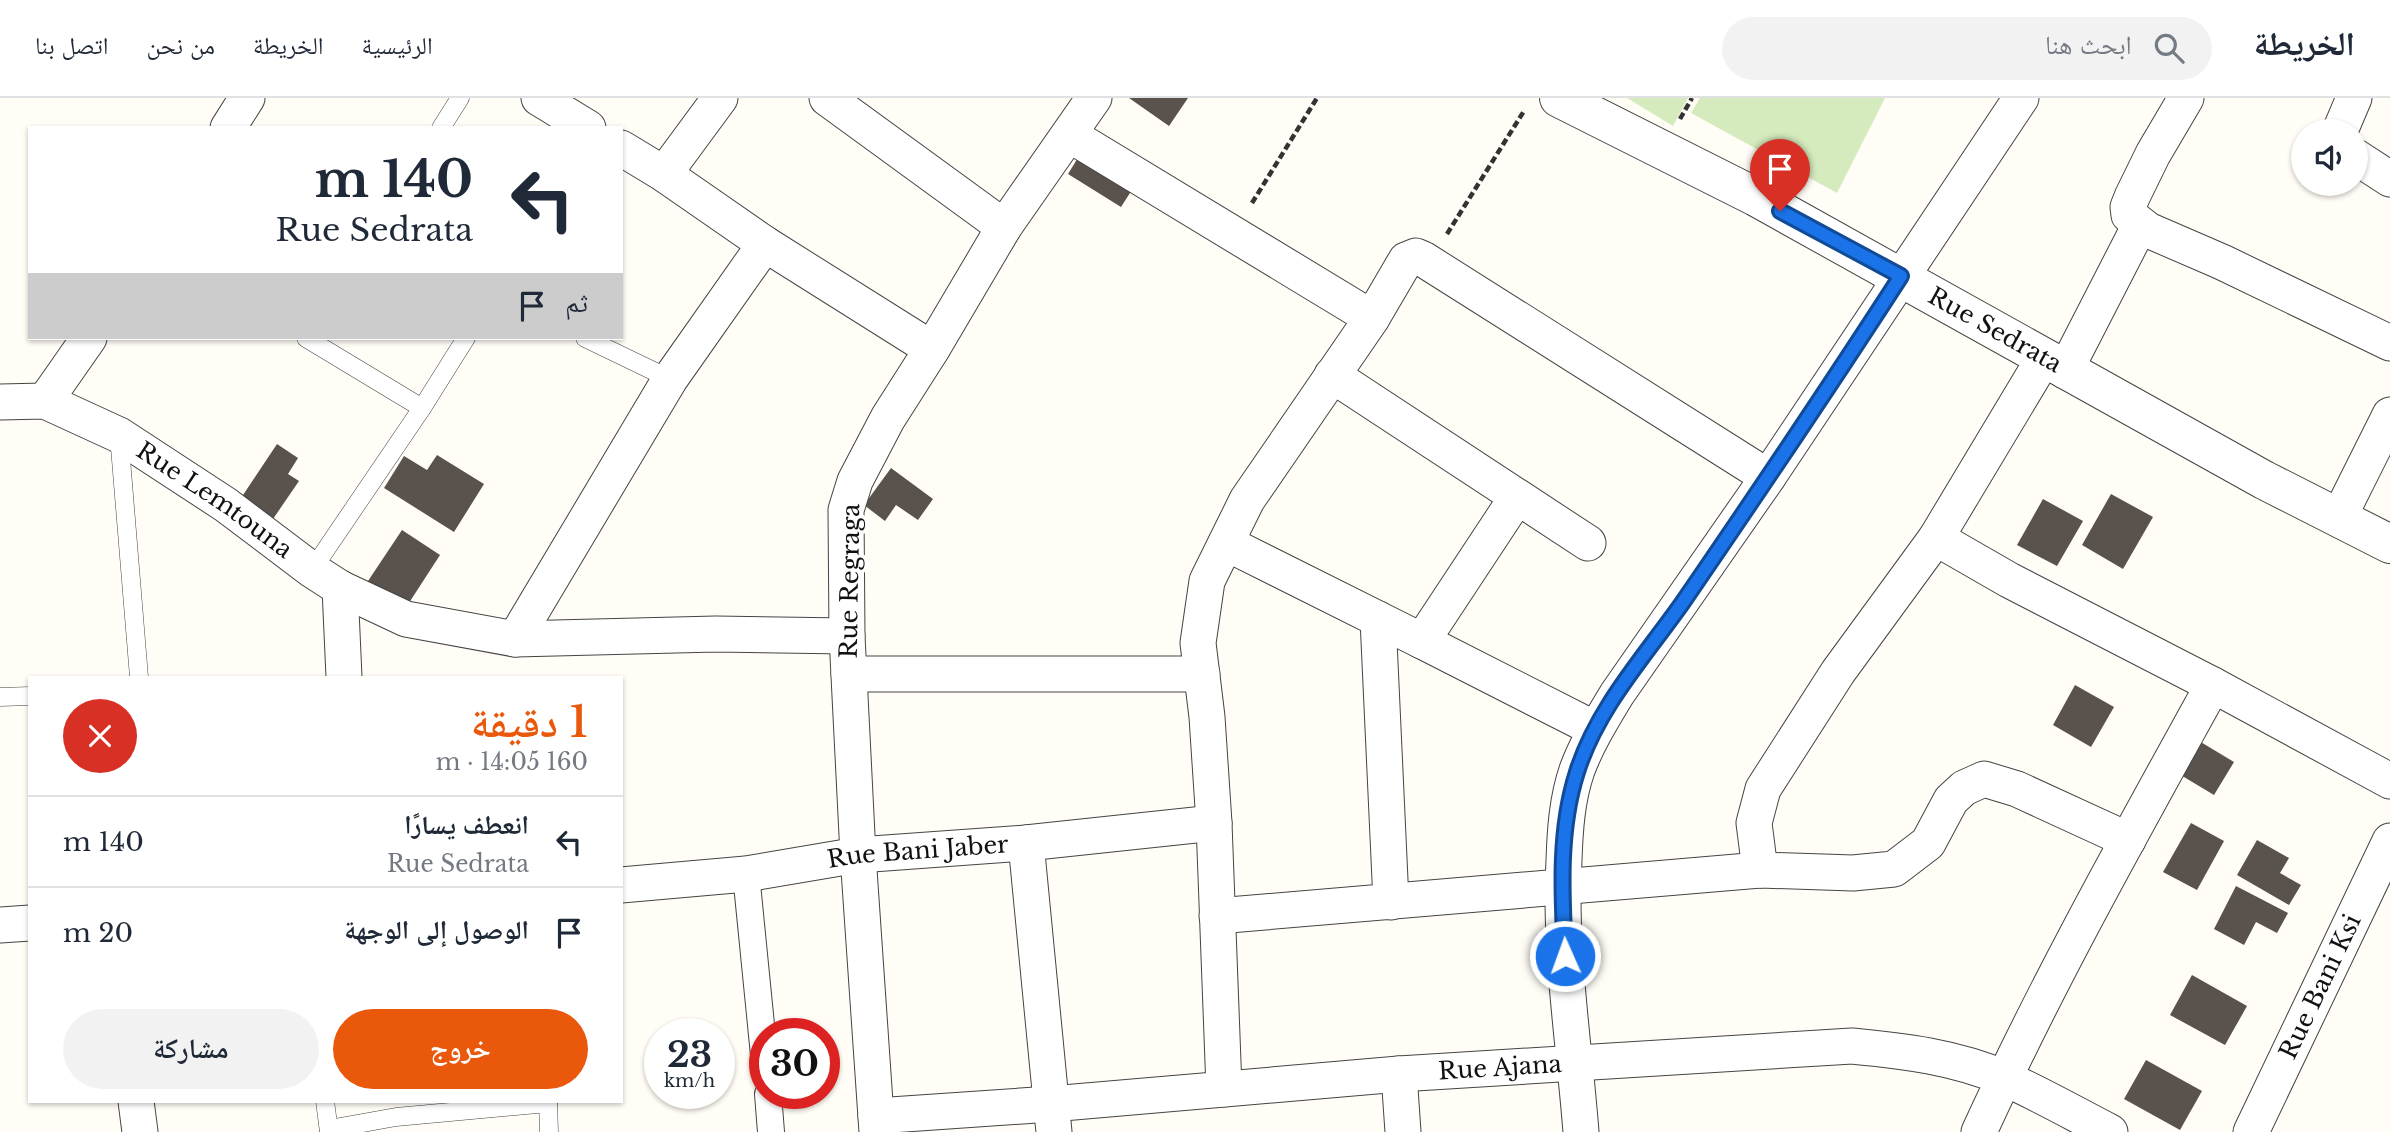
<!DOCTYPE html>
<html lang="ar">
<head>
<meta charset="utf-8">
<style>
	body { margin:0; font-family:"Libre Baskerville","Noto Naskh Arabic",serif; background:#f2f2f3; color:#1f2937; direction:rtl; height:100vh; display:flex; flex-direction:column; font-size:26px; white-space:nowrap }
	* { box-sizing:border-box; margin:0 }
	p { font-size:23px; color:#747a83 }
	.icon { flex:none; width:38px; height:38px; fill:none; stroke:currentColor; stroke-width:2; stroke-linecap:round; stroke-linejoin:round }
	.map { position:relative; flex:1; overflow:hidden; direction:ltr }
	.drawer { position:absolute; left:28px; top:578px; width:595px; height:427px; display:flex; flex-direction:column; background:#fff; border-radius:0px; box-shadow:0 2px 5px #0004; direction:rtl }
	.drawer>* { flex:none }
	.hud { position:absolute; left:28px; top:28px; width:595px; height:214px; border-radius:0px; box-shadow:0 2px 5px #0004; direction:rtl; background:#fff; color:#1f2937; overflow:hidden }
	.buttons { position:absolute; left:2291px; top:21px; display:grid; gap:14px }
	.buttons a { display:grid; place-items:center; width:77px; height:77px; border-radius:50%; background:#fff; box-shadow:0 2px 5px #0004; font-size:35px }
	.speed { position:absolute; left:644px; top:920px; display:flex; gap:14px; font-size:35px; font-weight:700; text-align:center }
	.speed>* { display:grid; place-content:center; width:91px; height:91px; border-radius:50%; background:#fff; box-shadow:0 2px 5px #0004; line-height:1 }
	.speed small { font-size:18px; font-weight:400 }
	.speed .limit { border:10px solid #d22; background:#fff; color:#111 }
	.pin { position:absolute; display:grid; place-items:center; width:60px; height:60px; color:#fff; margin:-72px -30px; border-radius:50% 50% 50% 0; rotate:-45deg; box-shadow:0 0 7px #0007 }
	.pin .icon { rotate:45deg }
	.me { position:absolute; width:77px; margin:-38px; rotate:358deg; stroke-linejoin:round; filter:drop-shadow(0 0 5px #0008) }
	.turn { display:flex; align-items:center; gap:24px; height:147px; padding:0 35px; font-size:32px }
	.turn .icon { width:91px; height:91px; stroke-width:2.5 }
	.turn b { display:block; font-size:49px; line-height:60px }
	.then { display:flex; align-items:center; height:66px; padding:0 35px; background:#0003; gap:14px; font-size:26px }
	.round { display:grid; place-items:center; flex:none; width:74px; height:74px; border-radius:37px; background:#f2f2f3 }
	.overview { display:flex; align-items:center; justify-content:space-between; height:119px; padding:0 35px }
	h1 { font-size:42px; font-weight:600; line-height:52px; color:#ea580c }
	.button { display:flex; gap:14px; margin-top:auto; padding:14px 35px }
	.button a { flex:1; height:80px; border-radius:42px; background:#ea580c; color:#fff; font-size:28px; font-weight:600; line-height:80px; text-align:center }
	.button a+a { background:#f2f2f3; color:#1f2937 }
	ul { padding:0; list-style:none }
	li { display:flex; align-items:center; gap:21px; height:91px; padding:0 35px; border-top:2px solid #e0e1e3 }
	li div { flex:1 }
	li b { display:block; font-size:26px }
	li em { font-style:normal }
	header { display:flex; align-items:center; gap:42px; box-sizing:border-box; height:98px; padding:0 35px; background:#fff; border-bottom:2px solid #e0e1e3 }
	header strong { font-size:33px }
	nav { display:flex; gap:38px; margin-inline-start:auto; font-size:24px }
	.search { width:490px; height:63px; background:#f2f2f3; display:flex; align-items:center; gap:18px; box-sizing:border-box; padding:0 24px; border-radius:38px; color:#747a83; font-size:26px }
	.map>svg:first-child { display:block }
</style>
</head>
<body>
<header>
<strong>الخريطة</strong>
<div class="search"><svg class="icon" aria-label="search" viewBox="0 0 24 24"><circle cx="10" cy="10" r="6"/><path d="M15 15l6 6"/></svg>ابحث هنا</div>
<nav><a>الرئيسية</a><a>الخريطة</a><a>من نحن</a><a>اتصل بنا</a></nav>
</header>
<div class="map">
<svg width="2390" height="1034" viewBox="0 0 2390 1034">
	<rect width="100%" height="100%" fill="#fffdf5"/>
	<!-- green -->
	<g fill="#d5ebbd">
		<path d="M 1627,0 L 1688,0 L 1673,28 Z"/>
		<path d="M 1700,0 L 1885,0 L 1837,95 L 1691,15 Z"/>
	</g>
	<!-- building -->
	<g fill="#5a524d">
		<path d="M 1129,0 L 1188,0 L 1169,28 Z"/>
		<path d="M 1084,50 L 1137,84 L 1121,109 L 1068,76 Z"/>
		<path d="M 277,346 L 298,360 L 288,376 L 299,383 L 273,421 L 241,400 Z"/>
		<path d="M 437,357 L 484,386 L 454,434 L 384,390 L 404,358 L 427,372 Z"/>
		<path d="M 891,370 L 933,401 L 918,422 L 896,407 L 885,423 L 864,407 Z"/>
		<path d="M 2111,396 L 2153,419 L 2123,471 L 2082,447 Z"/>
		<path d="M 2043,401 L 2083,423 L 2057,468 L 2017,447 Z"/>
		<path d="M 402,432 L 440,457 L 405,511 L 366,486 Z"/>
		<path d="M 2075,587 L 2114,609 L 2091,649 L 2053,627 Z"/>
		<path d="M 2199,643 L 2234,664 L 2214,697 L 2179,676 Z"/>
		<path d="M 2191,725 L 2224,743 L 2197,792 L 2163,774 Z"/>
		<path d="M 2257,742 L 2289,760 L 2280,775 L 2301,787 L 2289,807 L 2237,777 Z"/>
		<path d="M 2236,788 L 2288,815 L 2277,835 L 2256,824 L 2244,847 L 2214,831 Z"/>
		<path d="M 2192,877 L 2247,908 L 2225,947 L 2170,917 Z"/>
		<path d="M 2146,962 L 2202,993 L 2180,1032 L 2124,1001 Z"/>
	</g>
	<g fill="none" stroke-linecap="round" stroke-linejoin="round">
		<defs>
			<g id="service">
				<path d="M 441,30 L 460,0"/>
				<path d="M 306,240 L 422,310"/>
				<path d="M 585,240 L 670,281"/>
				<path d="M 119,337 L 139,579"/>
				<path d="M 312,472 L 422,310 L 466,240"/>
				<path d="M 0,599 L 30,598"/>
				<path d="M 325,1003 L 329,1034"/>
				<path d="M 548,1003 L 549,1034"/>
				<path d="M 329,1031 L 396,1019 L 548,1005"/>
			</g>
			<g id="pedestrian">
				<path d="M 746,776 L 765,967"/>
				<path d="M 768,996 L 771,1034"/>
			</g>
			<g id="minor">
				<path d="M 539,0 L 588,30"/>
				<path d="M 827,0 L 1004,129"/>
				<path d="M 2186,0 L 2153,56 L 2132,99 L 2128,109 L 2129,117 L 2148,132 L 2222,164 L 2390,245"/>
				<path d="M 228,30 L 247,0"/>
				<path d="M 2340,33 L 2354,0"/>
				<path d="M 1070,37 L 1372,220"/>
				<path d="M 621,50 L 664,76 L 765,146 L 932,251"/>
				<path d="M 2356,59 L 2390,81"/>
				<path d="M 664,76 L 720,0"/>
				<path d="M 2065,273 L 2140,127"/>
				<path d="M 1332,277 L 1588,445"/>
				<path d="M 45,303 L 89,240"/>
				<path id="s1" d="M 0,304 L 45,303 L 119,337 L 226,407 L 312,472 L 340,490 L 406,521 L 515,541 L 716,536 L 847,538"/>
				<path d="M 2339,419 L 2390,317"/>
				<path d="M 1936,440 L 2009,482 L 2213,587 L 2390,683"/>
				<path d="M 1226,445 L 1422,543 L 1517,399"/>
				<path d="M 340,490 L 344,579"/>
				<path d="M 1378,521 L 1391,804"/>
				<path d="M 515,541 L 670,281 L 765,146"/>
				<path d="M 1422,543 L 1595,631"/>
				<path d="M 849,576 L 1202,576"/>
				<path d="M 1026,745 L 1054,1034"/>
				<path d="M 1760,772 L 1754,725 L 1763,691 L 1838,574 L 1936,440 L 2044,260"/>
				<path id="s2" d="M 621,787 L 746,776 L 858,757 L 1026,745 L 1214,725"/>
				<path d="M 1217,818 L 1760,772 L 1853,775 L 1894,771 L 1928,745 L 1951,702 L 1964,690 L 1984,681 L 2017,691 L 2128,742"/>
				<path d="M 0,827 L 30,825"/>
				<path d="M 1399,976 L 1403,1034"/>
				<path d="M 1224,991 L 1214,725 L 1207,619 L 1198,545 L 1207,483 L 1247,402 L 1372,220 L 1406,162 L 1416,158 L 1423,161 L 1768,379"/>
				<path d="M 136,1003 L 140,1034"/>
				<path id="s3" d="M 876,1018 L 1051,1006 L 1399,976 L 1852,948 C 1904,953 1955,959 2004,980 C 2040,996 2075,1016 2110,1034"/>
				<path d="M 877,1034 L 858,757 L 847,538 L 846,412 L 855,383 L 888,320 L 932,251 L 1004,129 L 1094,0"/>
				<path d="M 1581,1034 C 1574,943 1559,853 1564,762 C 1565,732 1567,701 1577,672 C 1587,645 1602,621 1617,596 L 1768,379 L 2021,0"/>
				<path d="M 1979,1034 C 2049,881 2132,734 2213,587"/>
				<path id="s4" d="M 2251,1034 L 2390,743"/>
			</g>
			<g id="tertiary">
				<path id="s5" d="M 1559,0 L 1756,99 L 2264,382 L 2390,446"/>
			</g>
		</defs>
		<!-- service casing -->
		<use href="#service" stroke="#444" stroke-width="19"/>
		<!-- pedestrian casing -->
		<use href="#pedestrian" stroke="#444" stroke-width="28"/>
		<!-- minor casing -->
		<use href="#minor" stroke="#444" stroke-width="37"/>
		<!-- tertiary casing -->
		<use href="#tertiary" stroke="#444" stroke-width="40"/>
		<!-- path -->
		<g stroke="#333" stroke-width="4.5" stroke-dasharray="7 3.5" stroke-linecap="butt">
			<path d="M 1680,21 L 1692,0"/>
			<path d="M 1252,105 L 1317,0"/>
			<path d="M 1447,136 L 1524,13"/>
		</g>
		<!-- service -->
		<use href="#service" stroke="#fff" stroke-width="18"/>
		<!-- pedestrian -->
		<use href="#pedestrian" stroke="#fff" stroke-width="26"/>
		<!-- minor -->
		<use href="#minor" stroke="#fff" stroke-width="35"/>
		<!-- tertiary -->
		<use href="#tertiary" stroke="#fff" stroke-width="38"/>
	</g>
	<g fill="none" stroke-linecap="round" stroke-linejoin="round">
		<defs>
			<path id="route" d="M 1565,858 C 1562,797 1558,733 1577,674 C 1597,610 1645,558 1683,504 C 1757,396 1830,288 1901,178 L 1780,113"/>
		</defs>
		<!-- route casing -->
		<use href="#route" stroke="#114b97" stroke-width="18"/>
		<!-- route -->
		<use href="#route" stroke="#1a73e8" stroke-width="12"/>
	</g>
	<g text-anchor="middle" stroke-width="7" stroke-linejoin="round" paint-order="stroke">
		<!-- street labels -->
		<g font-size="24" fill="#111" stroke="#fff">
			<text dy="8" stroke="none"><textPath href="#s5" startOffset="494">Rue Sedrata</textPath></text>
			<text dy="8" stroke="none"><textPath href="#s1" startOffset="242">Rue Lemtouna</textPath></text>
			<text transform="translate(850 483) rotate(-89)" y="8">Rue Regraga</text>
			<text dy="8" stroke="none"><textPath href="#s2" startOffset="299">Rue Bani Jaber</textPath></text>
			<text dy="8" stroke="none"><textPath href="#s4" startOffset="161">Rue Bani Ksi</textPath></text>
			<text dy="8" stroke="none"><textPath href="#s3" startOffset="626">Rue Ajana</textPath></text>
		</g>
	</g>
</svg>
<div class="buttons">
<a><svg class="icon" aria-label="sound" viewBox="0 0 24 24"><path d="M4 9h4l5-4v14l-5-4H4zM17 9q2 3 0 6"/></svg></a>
</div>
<div class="speed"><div>23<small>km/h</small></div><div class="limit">30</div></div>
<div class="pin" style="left:1780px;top:113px;background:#d93025"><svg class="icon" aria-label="arrive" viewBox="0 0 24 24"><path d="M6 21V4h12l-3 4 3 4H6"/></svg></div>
<svg class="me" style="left:1565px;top:858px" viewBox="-20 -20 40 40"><circle r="17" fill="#1a73e8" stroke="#fff" stroke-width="3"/><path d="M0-11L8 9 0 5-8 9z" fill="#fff"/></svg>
<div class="hud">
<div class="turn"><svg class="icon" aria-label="left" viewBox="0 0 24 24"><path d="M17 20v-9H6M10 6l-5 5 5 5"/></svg><div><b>140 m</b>Rue Sedrata</div></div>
<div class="then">ثم<svg class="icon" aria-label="arrive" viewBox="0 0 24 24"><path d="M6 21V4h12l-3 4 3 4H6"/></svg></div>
</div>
<section class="drawer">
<div class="overview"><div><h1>1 دقيقة</h1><p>160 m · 14:05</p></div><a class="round" style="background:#d93025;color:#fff"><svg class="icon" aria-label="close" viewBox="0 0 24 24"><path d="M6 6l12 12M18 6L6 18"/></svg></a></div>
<ul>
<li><svg class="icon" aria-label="left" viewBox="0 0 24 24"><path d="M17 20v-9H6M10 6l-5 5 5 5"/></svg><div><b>انعطف يسارًا</b><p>Rue Sedrata</p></div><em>140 m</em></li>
<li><svg class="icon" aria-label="arrive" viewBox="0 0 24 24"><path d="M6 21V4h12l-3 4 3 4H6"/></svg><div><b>الوصول إلى الوجهة</b></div><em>20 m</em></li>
</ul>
<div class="button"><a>خروج</a><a>مشاركة</a></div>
</section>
</div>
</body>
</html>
